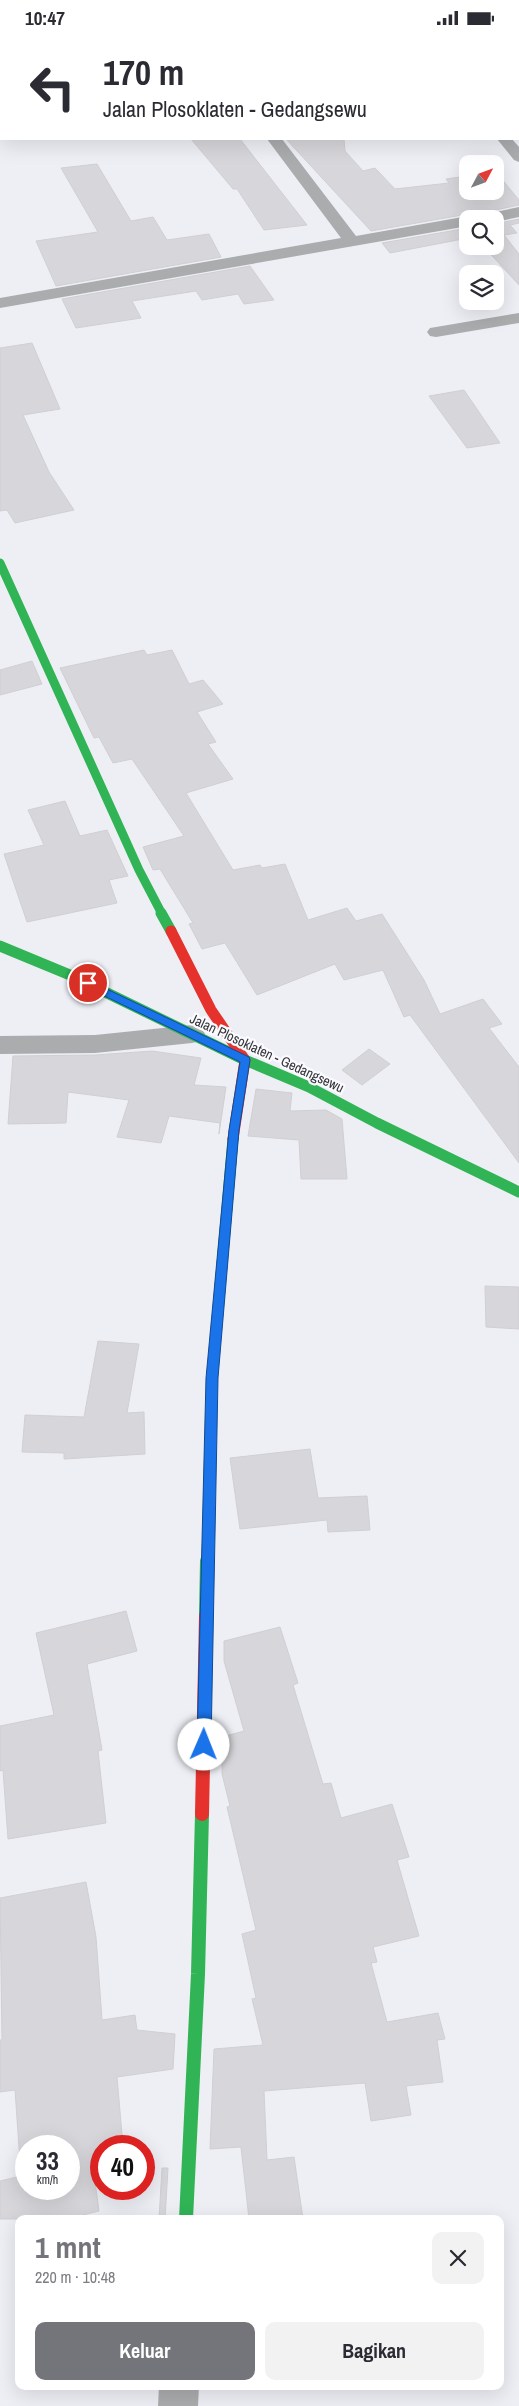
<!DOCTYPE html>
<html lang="id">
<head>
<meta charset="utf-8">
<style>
	body { margin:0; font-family:"Archivo Narrow",sans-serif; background:#f2f2f3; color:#2b2b33; height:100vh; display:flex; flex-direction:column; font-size:19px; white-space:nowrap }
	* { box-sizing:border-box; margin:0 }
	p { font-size:16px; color:#7c7c81 }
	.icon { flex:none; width:28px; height:28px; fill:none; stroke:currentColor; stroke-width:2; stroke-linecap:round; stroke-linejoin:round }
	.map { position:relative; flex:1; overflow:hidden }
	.sheet { position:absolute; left:15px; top:2180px; width:489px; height:175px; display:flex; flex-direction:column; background:#fff; border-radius:10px; box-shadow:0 5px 20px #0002 }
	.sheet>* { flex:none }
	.guide { position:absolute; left:0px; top:0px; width:520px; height:105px; box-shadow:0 5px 20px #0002; background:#fff; color:#2b2b33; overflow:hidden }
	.needle { width:32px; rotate:49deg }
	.fabs { position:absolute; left:459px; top:120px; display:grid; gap:10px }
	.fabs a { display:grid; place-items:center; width:45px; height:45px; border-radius:10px; background:#fff; box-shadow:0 5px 20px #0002; font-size:25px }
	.speed { position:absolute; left:15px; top:2100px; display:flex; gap:10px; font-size:25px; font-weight:700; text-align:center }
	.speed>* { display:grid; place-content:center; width:65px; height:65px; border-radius:50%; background:#fff; box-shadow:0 5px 20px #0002; line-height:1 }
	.speed small { font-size:12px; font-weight:400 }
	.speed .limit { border:8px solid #d22; background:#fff; color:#111 }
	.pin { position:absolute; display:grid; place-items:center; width:42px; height:42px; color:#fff; margin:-21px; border:2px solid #fff; border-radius:50%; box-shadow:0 1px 5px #0007 }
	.me { position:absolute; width:55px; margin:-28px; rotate:1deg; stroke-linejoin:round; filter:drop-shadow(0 0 4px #0008) }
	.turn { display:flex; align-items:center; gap:18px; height:105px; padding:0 20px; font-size:22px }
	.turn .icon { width:65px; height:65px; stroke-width:2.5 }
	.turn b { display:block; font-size:35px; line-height:42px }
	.round { display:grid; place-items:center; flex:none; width:52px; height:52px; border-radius:10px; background:#f2f2f3 }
	.headline { display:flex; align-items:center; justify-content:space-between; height:85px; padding:0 20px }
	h1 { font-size:30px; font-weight:700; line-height:38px; color:#74757a }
	.primary-button { display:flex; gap:10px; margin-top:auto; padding:10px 20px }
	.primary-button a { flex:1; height:58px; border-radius:10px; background:#74757a; color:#fff; font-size:20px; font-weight:700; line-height:58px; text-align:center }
	.primary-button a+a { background:#f2f2f3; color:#2b2b33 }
	.status { display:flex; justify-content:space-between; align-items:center; height:35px; padding:0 25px; background:#fff; direction:ltr }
	.status svg { height:14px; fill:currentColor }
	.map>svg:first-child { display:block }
</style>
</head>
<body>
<div class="status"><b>10:47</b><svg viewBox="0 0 49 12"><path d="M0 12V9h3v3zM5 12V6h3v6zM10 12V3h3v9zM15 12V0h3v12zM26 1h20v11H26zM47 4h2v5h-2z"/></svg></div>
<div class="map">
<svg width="519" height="2371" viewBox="0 0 519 2371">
	<rect width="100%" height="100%" fill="#eeeff5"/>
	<!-- building -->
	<g fill="#d7d6da" stroke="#d0cfd3" fill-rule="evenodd">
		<path d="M 191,104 L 240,104 L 307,190 L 264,195 L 237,154 L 233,154 Z"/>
		<path d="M 286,104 L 344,104 L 345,116 L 363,136 L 375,133 L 395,154 L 449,148 L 446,144 L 468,141 L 468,156 L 495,156 L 496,137 L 519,165 L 519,170 L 477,179 L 474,182 L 468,179 L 371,196 Z"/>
		<path d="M 97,129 L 131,186 L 153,182 L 167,205 L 209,199 L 221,222 L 56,251 L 36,206 L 98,197 L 61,133 Z"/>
		<path d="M 519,184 L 519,188 L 510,190 L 517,198 L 504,200 L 519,219 L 519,250 L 483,211 L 495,211 L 495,189 Z"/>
		<path d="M 468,193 L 468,203 L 390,218 L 382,208 Z"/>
		<path d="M 250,231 L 274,265 L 244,269 L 238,259 L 202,265 L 196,256 L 132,266 L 141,283 L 76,293 L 62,264 Z"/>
		<path d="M 32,308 L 60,374 L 23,380 L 49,437 L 74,475 L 15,488 L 7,475 L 0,476 L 0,313 Z"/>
		<path d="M 464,355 L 500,408 L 467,413 L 429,361 Z"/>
		<path d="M 144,615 L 147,620 L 172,615 L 189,649 L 203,645 L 223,669 L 197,677 L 216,707 L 208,709 L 233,744 L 186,758 L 233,835 L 260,830 L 262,833 L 285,829 L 308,885 L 347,873 L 356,886 L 382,879 L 424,945 L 440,979 L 483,964 L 502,989 L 489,993 L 519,1032 L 519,1128 L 410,980 L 404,982 L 383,935 L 344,945 L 335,929 L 257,960 L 225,908 L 202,914 L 189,889 L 193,888 L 160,834 L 153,835 L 143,812 L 184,801 L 132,724 L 113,728 L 99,702 L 94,703 L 60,633 Z"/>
		<path d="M 32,626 L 42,649 L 0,660 L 0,635 Z"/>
		<path d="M 65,766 L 80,801 L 107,795 L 128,841 L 109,845 L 117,868 L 27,887 L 4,819 L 44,810 L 28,775 Z"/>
		<path d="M 369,1014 L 390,1029 L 362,1050 L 342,1035 Z"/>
		<path d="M 152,1016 L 201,1023 L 194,1050 L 226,1052 L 219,1099 L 220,1088 L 169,1081 L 161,1108 L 117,1102 L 129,1065 L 68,1057 L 66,1088 L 8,1089 L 13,1021 L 95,1020 Z"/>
		<path d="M 256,1054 L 292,1058 L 290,1076 L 326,1075 L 342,1084 L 347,1144 L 301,1144 L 299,1105 L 248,1101 Z"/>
		<path d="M 485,1251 L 519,1252 L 519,1294 L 486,1292 Z"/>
		<path d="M 98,1306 L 139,1309 L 127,1378 L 144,1377 L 145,1419 L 64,1424 L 64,1418 L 22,1417 L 25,1380 L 84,1382 Z"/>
		<path d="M 310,1414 L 318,1463 L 367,1461 L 370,1495 L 328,1497 L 327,1485 L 240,1494 L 230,1423 Z"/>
		<path d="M 126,1576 L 137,1616 L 87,1629 L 102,1715 L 98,1716 L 106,1788 L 8,1804 L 3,1735 L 0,1736 L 0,1691 L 54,1680 L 36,1598 Z"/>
		<path d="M 280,1592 L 298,1648 L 293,1650 L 323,1749 L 331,1748 L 341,1783 L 392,1769 L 409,1822 L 397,1825 L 419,1901 L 373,1912 L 377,1927 L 371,1928 L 387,1987 L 438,1978 L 445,2004 L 437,2005 L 443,2047 L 406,2051 L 411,2080 L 371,2086 L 365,2048 L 264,2056 L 267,2125 L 294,2122 L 303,2184 L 249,2184 L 241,2112 L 210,2114 L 214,2014 L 263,2010 L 252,1964 L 256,1963 L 242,1899 L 256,1895 L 227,1772 L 230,1771 L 222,1739 L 222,1702 L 244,1696 L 224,1626 L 224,1606 Z"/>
		<path d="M 86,1847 L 96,1902 L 102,1985 L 135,1980 L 137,1995 L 175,1999 L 173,2034 L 117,2042 L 123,2111 L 101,2111 L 101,2123 L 92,2124 L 99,2176 L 67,2184 L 0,2184 L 0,2146 L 21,2141 L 15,2055 L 0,2057 L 0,2005 L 2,2005 L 0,1863 ZM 26,2111 L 69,2111 L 69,2154 L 26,2154 Z"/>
		<path d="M 162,2133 L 168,2133 L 165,2184 L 159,2184 Z"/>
	</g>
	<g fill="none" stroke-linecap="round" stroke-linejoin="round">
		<!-- street -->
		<g fill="#abacae" fill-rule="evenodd">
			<path d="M 412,0 L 426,0 L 427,1 L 413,1 Z"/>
			<path d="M 267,104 L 282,104 L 356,201 L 468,181 L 475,184 L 468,184 L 468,191 L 0,273 L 0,263 L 341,203 Z"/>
			<path d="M 497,104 L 512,104 L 519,112 L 519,127 L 514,125 Z"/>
			<path d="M 519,172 L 519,182 L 495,187 L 495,184 L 475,184 L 477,181 Z"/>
			<path d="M 519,278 L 519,288 L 436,302 L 430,301 L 427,297 L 430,293 L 436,292 Z"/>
			<path d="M 192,990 L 201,992 L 205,999 L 201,1006 L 192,1008 L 95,1018 L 0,1019 L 0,1001 L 95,1000 Z"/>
			<path d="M 159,2351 L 199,2351 L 198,2371 L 158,2371 Z"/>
		</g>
		<!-- fast-far2 -->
		<path stroke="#30b455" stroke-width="9" d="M 0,528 L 139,835 L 162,879"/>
		<!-- fast-far1 -->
		<g stroke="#30b455" stroke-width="11">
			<path d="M 161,878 L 171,896"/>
			<path d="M 0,911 L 70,940 L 245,1025 L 309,1052 L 377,1088 L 519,1157"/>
			<path d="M 207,1527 L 212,1343 L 233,1104"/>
		</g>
		<!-- fast -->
		<g stroke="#30b455" stroke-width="14">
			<path d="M 206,1581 L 207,1526"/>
			<path d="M 186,2184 L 198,1939 L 202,1779"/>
		</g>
		<!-- jam-far1 -->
		<path stroke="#e5322d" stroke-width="11" d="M 171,896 L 211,975 L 245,1025 L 233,1104"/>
		<!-- jam -->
		<path stroke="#e5322d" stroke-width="14" d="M 202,1779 L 206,1581"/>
	</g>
	<!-- route -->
	<path fill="#1a73e8" stroke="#114b97" d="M 88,945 L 249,1022 L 250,1025 L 239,1095 L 218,1343 L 211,1710 L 209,1715 L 204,1717 L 199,1715 L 197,1710 L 206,1343 L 229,1095 L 240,1027 L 84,951 L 84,946 Z"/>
	<g text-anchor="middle" stroke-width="4.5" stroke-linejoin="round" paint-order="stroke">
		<!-- street labels -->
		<g font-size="14" fill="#333438" stroke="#fafaff">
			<text transform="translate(267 1018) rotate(25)" y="5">Jalan Plosoklaten - Gedangsewu</text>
		</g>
	</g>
</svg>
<div class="fabs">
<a><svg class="needle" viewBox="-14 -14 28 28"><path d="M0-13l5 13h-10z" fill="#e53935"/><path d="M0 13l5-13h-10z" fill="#7c7c81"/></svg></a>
<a><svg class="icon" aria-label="search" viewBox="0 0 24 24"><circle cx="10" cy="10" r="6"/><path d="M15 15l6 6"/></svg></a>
<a><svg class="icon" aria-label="layers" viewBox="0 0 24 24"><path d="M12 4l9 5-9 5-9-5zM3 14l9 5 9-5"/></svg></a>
</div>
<div class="speed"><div>33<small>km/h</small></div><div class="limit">40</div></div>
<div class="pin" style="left:88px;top:948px;background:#d93025"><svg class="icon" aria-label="arrive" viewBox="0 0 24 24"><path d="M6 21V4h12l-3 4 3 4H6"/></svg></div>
<svg class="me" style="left:204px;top:1710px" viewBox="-20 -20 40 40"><circle r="19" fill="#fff"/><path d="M0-13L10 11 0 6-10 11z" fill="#1a73e8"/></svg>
<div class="guide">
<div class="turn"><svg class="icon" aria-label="left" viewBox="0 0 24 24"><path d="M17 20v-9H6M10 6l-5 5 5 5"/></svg><div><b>170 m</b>Jalan Plosoklaten - Gedangsewu</div></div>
</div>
<section class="sheet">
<div class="headline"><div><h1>1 mnt</h1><p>220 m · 10:48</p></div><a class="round"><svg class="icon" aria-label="close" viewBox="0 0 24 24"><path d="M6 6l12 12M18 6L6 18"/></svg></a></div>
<div class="primary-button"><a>Keluar</a><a>Bagikan</a></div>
</section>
</div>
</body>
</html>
